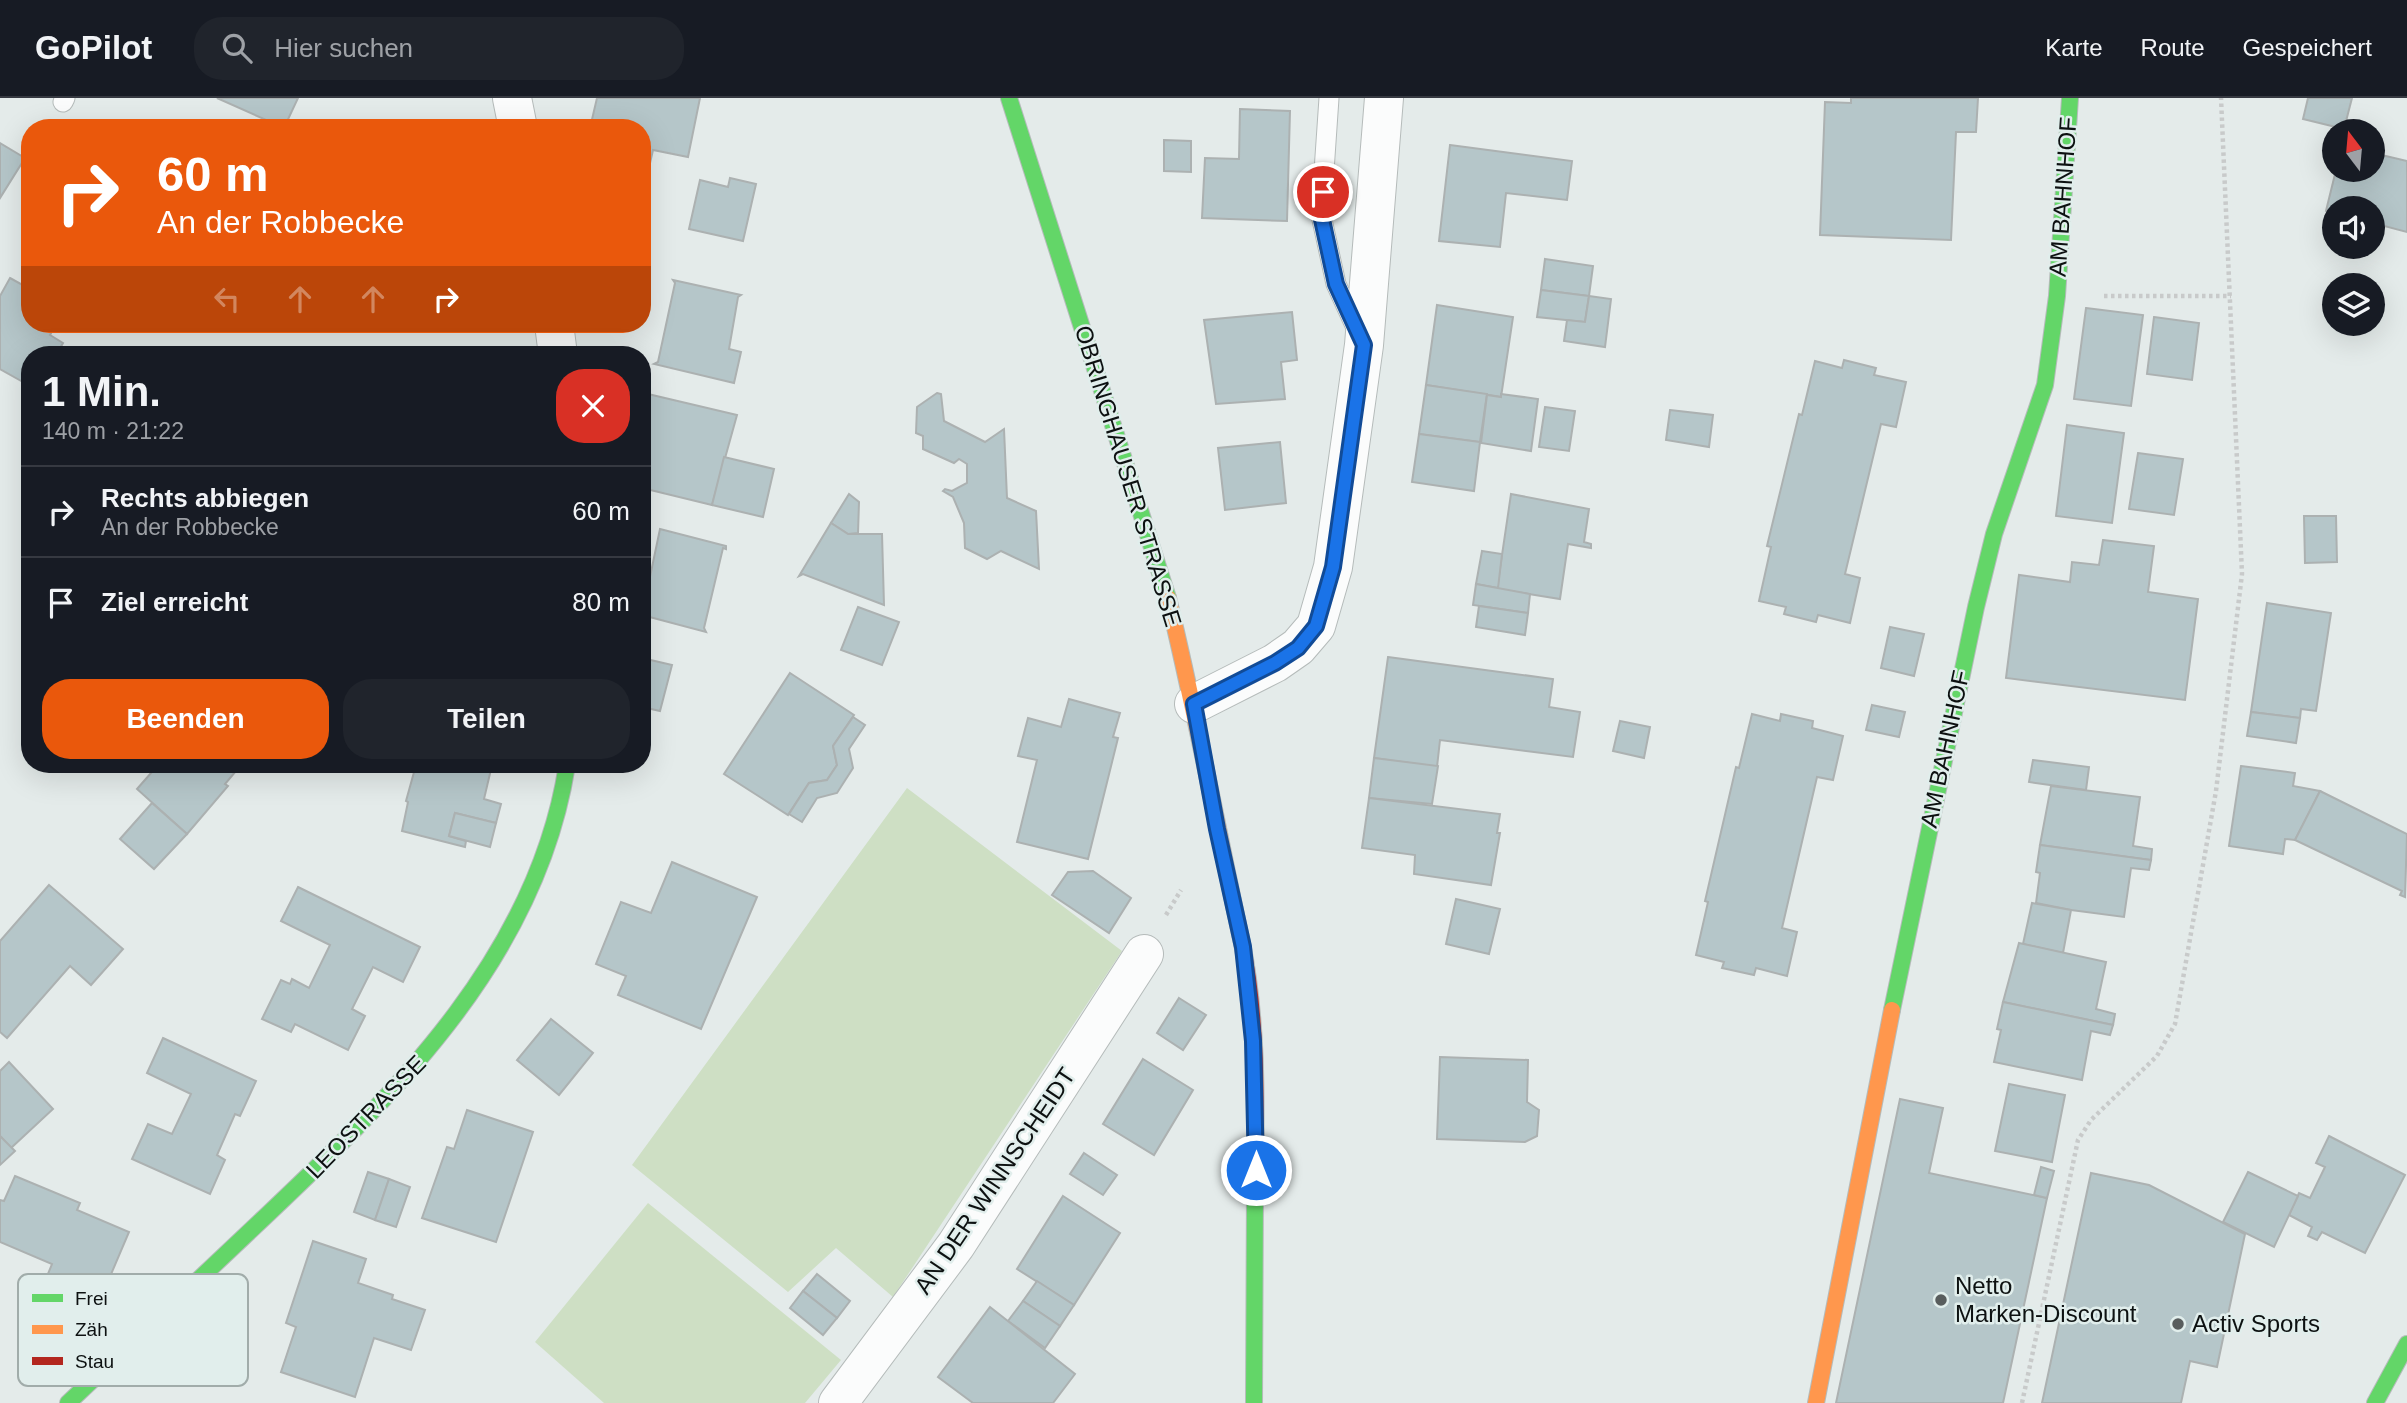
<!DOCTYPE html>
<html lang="de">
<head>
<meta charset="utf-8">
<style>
	body { margin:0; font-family:Arial,sans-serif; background:#20242c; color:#f1f3f6; height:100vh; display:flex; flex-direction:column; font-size:26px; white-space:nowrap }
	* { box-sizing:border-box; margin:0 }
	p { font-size:23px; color:#9ea1a6 }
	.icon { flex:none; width:38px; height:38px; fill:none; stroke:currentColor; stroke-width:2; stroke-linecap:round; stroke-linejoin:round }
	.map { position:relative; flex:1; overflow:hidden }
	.panel { position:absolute; left:21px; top:248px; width:630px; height:427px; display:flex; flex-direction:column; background:#171b24; border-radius:28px; box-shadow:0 7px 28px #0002 }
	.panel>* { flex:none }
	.hud { position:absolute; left:21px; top:21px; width:630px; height:214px; border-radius:28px; box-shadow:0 7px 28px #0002; background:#ea580c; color:#fff; overflow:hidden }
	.needle { width:46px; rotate:344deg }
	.fabs { position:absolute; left:2322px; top:21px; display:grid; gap:14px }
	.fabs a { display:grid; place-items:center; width:63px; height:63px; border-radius:50%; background:#171b24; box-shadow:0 7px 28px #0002; font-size:35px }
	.pin { position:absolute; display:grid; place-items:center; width:60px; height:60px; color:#fff; margin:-30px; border:4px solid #fff; border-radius:50%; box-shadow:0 2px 7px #0007 }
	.me { position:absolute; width:77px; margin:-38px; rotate:0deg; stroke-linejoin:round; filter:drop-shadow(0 0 5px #0008) }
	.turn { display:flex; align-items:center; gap:24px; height:147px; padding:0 21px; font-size:32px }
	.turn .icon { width:91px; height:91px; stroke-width:2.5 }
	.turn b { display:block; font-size:49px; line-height:60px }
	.lanes { display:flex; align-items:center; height:66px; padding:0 21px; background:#0003; justify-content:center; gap:35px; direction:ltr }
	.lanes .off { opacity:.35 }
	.round { display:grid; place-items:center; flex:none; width:74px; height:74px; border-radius:28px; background:#20242c }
	.headline { display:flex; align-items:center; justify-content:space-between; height:119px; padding:0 21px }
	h1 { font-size:42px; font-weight:600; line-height:52px }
	.button { display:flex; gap:14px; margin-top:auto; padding:14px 21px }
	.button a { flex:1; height:80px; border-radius:28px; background:#ea580c; color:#fff; font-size:28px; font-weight:600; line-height:80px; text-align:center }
	.button a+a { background:#20242c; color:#f1f3f6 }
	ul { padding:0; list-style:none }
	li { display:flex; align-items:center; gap:21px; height:91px; padding:0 21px; border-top:2px solid #363941 }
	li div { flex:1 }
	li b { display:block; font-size:26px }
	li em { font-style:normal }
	header { display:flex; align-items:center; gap:42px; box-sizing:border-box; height:98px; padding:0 35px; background:#171b24; border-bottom:2px solid #363941 }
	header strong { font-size:33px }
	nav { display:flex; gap:38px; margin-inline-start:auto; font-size:24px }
	.search { width:490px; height:63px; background:#20242c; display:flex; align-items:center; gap:18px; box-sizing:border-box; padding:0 24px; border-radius:28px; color:#9ea1a6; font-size:26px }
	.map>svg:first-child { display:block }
</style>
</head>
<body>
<header>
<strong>GoPilot</strong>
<div class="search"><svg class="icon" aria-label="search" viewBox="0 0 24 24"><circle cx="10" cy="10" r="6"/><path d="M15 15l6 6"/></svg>Hier suchen</div>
<nav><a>Karte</a><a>Route</a><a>Gespeichert</a></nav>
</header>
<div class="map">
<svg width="2407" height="1305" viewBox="0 0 2407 1305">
	<rect width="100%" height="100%" fill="#e4ebea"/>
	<!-- green -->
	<g fill="#cedfc4">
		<path d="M 907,690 L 1122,853 L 893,1199 L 836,1150 L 788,1194 L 632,1067 Z"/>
		<path d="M 648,1105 L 841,1262 L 805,1305 L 604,1305 L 535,1244 Z"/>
	</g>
	<!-- building -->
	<g fill="#b5c6c9" stroke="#acb1b1" stroke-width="2">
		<path d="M 217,0 L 298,0 L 284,30 Z"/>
		<path d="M 597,0 L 700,0 L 688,59 L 653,52 L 645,87 L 642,86 L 642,30 L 590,30 Z"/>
		<path d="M 1851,0 L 1978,0 L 1976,34 L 1956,34 L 1951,142 L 1820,137 L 1825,4 L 1851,5 Z"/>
		<path d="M 2308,0 L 2352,0 L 2344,31 L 2303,21 Z"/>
		<path d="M 1240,11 L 1290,13 L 1287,123 L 1202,120 L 1205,60 L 1239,61 Z"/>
		<path d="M 1164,42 L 1191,43 L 1191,74 L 1164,73 Z"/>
		<path d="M 0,45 L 25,60 L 0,100 Z"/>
		<path d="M 1450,47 L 1572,63 L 1567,102 L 1506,95 L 1500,149 L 1439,143 Z"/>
		<path d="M 2373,55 L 2407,63 L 2407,134 L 2373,125 L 2373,110 L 2334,110 L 2334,116 L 2326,113 L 2336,72 L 2373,72 Z"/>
		<path d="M 730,80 L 756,86 L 743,143 L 689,131 L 700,82 L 728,89 Z"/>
		<path d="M 1545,161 L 1593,168 L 1589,198 L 1541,192 Z"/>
		<path d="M 10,180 L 30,191 L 30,226 L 56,226 L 50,237 L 63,245 L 56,257 L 30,257 L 30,273 L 23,284 L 0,271 L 0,198 Z"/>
		<path d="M 673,182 L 741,197 L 738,199 L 729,251 L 741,254 L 734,285 L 654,266 L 658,264 L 675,185 Z"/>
		<path d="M 1541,192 L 1589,198 L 1585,224 L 1537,219 Z"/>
		<path d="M 1589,198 L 1611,201 L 1605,249 L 1564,243 L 1567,222 L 1585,224 Z"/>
		<path d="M 1437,207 L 1513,219 L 1501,299 L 1426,287 Z"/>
		<path d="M 2086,210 L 2143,217 L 2131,308 L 2074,301 Z"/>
		<path d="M 1292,214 L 1297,262 L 1281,264 L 1285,301 L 1216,306 L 1204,222 Z"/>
		<path d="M 2154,219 L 2199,225 L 2192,282 L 2147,276 Z"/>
		<path d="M 1844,262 L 1876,270 L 1874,277 L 1906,284 L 1896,329 L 1881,326 L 1845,476 L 1860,480 L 1850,525 L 1818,517 L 1816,524 L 1784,516 L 1786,509 L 1759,503 L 1771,449 L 1767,448 L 1799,316 L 1802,317 L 1815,263 L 1842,270 Z"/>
		<path d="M 1426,287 L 1487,296 L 1480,344 L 1419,336 Z"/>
		<path d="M 937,295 L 941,296 L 944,323 L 985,344 L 1004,331 L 1007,400 L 1036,413 L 1039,471 L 1001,453 L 987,461 L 965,450 L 964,425 L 953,399 L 943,393 L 945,391 L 952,393 L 967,385 L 967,366 L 959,361 L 954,365 L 923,351 L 923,338 L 916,335 L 917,309 Z"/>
		<path d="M 648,296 L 737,317 L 712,407 L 642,390 L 642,322 Z"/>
		<path d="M 1501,296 L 1538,301 L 1531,353 L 1481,345 L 1487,297 L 1501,299 Z"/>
		<path d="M 1545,309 L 1575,313 L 1569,353 L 1539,349 Z"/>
		<path d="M 1670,312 L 1713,317 L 1709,349 L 1666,342 Z"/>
		<path d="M 2067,327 L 2124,335 L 2112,425 L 2056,418 Z"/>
		<path d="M 1419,336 L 1480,344 L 1474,393 L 1412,384 Z"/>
		<path d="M 1280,344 L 1286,405 L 1225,412 L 1218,350 Z"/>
		<path d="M 2138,355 L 2183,361 L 2174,417 L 2129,411 Z"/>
		<path d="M 724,359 L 774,371 L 763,419 L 712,407 Z"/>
		<path d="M 849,396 L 859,404 L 858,435 L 848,436 L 831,425 Z"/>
		<path d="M 1511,396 L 1589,411 L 1584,444 L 1591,446 L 1591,450 L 1568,446 L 1560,501 L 1497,491 Z"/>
		<path d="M 2304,418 L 2336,418 L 2337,464 L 2305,465 Z"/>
		<path d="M 831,425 L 848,436 L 882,436 L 884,507 L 803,476 L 799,478 Z"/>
		<path d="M 660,431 L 726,448 L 726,451 L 723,450 L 704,530 L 706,534 L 642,517 Z"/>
		<path d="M 2103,442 L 2154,448 L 2148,494 L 2198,501 L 2185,602 L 2006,580 L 2019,477 L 2070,484 L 2072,464 L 2099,467 Z"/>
		<path d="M 1482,453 L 1502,456 L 1498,490 L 1476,486 Z"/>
		<path d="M 1476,486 L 1530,496 L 1528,515 L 1473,507 Z"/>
		<path d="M 2267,505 L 2331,515 L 2316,613 L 2301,611 L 2300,620 L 2251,614 Z"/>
		<path d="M 1479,508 L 1528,515 L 1525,537 L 1476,529 Z"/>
		<path d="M 858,509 L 899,524 L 882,567 L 841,552 Z"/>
		<path d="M 1890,529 L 1924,536 L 1914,578 L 1881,570 Z"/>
		<path d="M 1388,559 L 1553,581 L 1549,609 L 1580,614 L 1573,659 L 1440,642 L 1437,669 L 1374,660 Z"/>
		<path d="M 642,560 L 672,567 L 660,613 L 642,609 Z"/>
		<path d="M 790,575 L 854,617 L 833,648 L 837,667 L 827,682 L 809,685 L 788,717 L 724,676 Z"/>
		<path d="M 1069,601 L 1120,615 L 1113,639 L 1118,640 L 1088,761 L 1017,744 L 1037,662 L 1018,658 L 1028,620 L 1061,629 Z"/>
		<path d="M 1872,607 L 1905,614 L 1899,639 L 1866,632 Z"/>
		<path d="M 2251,614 L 2300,620 L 2296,645 L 2247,638 Z"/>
		<path d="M 1752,616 L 1780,623 L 1781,616 L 1813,623 L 1812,630 L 1843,638 L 1833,682 L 1817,679 L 1782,830 L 1797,834 L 1787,878 L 1756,870 L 1754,877 L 1722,870 L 1724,864 L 1696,857 L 1708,804 L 1705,803 L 1736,669 L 1739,670 Z"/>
		<path d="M 853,619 L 865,627 L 849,651 L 853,670 L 837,695 L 817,700 L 802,724 L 789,716 L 809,685 L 827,682 L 837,667 L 833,648 Z"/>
		<path d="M 1620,623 L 1650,629 L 1644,660 L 1613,653 Z"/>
		<path d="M 1374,660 L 1438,668 L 1432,706 L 1369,700 Z"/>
		<path d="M 2033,662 L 2089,669 L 2086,692 L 2029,684 Z"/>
		<path d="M 158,667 L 241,667 L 225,686 L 228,688 L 187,736 L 137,691 Z"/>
		<path d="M 416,667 L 492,667 L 484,701 L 501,706 L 496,725 L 455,715 L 449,738 L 466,743 L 465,749 L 402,733 L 408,704 L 406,703 Z"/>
		<path d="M 2241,668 L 2295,675 L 2293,688 L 2320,693 L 2295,742 L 2285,741 L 2283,756 L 2229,748 Z"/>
		<path d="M 2051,688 L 2140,699 L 2133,748 L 2152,751 L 2151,762 L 2040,747 Z"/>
		<path d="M 2320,693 L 2407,736 L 2405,799 L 2400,797 L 2402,793 L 2295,742 Z"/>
		<path d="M 1369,700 L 1500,716 L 1497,735 L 1500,735 L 1491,787 L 1414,776 L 1415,757 L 1362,750 Z"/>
		<path d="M 152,705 L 187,736 L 154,771 L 120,741 Z"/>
		<path d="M 455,715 L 496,725 L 490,749 L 449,738 Z"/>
		<path d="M 2040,747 L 2151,762 L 2149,772 L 2131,770 L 2124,819 L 2071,812 L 2036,805 L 2040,775 L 2036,774 Z"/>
		<path d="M 672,764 L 757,799 L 701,931 L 618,897 L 626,878 L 596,866 L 621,804 L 651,815 Z"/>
		<path d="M 1093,773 L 1131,800 L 1109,835 L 1052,797 L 1068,774 Z"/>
		<path d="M 49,787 L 123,851 L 91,887 L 70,868 L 7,940 L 0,934 L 0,843 Z"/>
		<path d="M 298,789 L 420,849 L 403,884 L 373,869 L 352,911 L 365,918 L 348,952 L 295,926 L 291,934 L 262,921 L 281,882 L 290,886 L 292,881 L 309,890 L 330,847 L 281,823 Z"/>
		<path d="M 1456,801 L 1500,811 L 1489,856 L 1446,846 Z"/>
		<path d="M 2032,805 L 2071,812 L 2063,855 L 2023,846 Z"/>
		<path d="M 2019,845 L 2106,864 L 2096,911 L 2115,916 L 2113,927 L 2003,904 Z"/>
		<path d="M 1179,900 L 1206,917 L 1183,952 L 1157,935 Z"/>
		<path d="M 2003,904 L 2113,927 L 2110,937 L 2091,933 L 2082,982 L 1994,964 L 2001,932 L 1997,931 Z"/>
		<path d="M 551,921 L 593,955 L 559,997 L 517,962 Z"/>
		<path d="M 163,940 L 256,983 L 240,1018 L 235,1016 L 217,1057 L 225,1062 L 210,1096 L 132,1061 L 148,1026 L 172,1036 L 191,996 L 147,975 Z"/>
		<path d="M 1440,959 L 1528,962 L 1527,1004 L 1539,1012 L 1537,1038 L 1525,1044 L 1437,1041 Z"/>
		<path d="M 1143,961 L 1193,992 L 1154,1057 L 1103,1026 Z"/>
		<path d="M 9,964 L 53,1011 L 11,1050 L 0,1038 L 0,973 Z"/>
		<path d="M 2009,986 L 2065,997 L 2052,1064 L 1995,1053 Z"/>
		<path d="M 1900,1001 L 1943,1010 L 1929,1075 L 2047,1100 L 2003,1305 L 1836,1305 Z"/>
		<path d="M 467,1012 L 533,1034 L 496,1144 L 422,1120 L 447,1049 L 454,1051 Z"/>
		<path d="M 0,1038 L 15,1053 L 0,1067 Z"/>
		<path d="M 2329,1038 L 2405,1077 L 2365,1155 L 2322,1134 L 2317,1142 L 2308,1138 L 2312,1129 L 2289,1117 L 2299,1095 L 2310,1100 L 2325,1069 L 2316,1065 Z"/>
		<path d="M 1084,1055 L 1117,1077 L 1103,1097 L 1070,1076 Z"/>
		<path d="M 2041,1069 L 2054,1073 L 2047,1100 L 2034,1097 Z"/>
		<path d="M 368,1074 L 389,1081 L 375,1122 L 354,1114 Z"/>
		<path d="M 2248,1074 L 2298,1098 L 2274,1149 L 2223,1124 Z"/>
		<path d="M 2091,1075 L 2149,1087 L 2245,1136 L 2217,1269 L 2190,1263 L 2181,1305 L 2042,1305 Z"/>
		<path d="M 15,1078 L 80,1105 L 77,1112 L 129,1134 L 86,1235 L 33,1213 L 52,1166 L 0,1144 L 0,1102 L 4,1103 Z"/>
		<path d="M 389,1081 L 410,1089 L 396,1129 L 375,1122 Z"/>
		<path d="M 1063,1098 L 1120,1135 L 1074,1207 L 1017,1171 Z"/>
		<path d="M 313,1143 L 366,1161 L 358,1185 L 393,1197 L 392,1201 L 425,1212 L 411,1252 L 374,1240 L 355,1299 L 281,1274 L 296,1229 L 286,1225 Z"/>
		<path d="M 817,1176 L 850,1203 L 837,1220 L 803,1193 Z"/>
		<path d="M 1037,1183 L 1074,1207 L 1060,1228 L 1023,1203 Z"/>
		<path d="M 803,1193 L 837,1220 L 823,1237 L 790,1210 Z"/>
		<path d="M 1023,1203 L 1060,1228 L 1045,1250 L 1008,1223 Z"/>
		<path d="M 990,1209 L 1075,1276 L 1053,1305 L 973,1305 L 938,1279 Z"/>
	</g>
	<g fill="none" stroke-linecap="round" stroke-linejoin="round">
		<defs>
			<g id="lane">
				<path d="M 1329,0 L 1321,117 L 1336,186 L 1358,234"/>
				<path d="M 63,4 L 65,0"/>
			</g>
			<g id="street">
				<path d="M 512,0 L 518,30"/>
				<path d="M 554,226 L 558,257"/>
				<path d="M 1194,606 L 1275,565 L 1298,549 L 1316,528 L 1333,469 L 1364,247 L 1384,0"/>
				<path d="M 838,1305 L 956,1147 L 1144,856"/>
			</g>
			<g id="fast">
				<path d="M 1009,0 L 1168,500"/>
				<path d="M 1892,912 L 1976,509 L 1994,436 L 2045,287 L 2057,198 L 2070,0"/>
				<path d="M 68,1305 C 135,1242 202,1179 268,1116 C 400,991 538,855 567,667"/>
				<path d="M 1254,1305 L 1255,1087"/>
				<path d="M 2375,1305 L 2407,1246"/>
			</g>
			<g id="slow">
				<path d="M 1168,500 C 1196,614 1217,730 1242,845"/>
				<path d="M 1816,1305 L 1892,912"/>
			</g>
			<path id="jam" d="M 1242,845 C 1258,925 1256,1007 1255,1087"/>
		</defs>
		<!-- lane casing -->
		<use href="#lane" stroke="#b5bbba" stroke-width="21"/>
		<!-- street casing -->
		<use href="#street" stroke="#b5bbba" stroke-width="40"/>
		<!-- fast casing -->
		<use href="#fast" stroke="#b5bbba" stroke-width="18"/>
		<!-- slow casing -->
		<use href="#slow" stroke="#b5bbba" stroke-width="18"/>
		<!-- jam casing -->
		<use href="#jam" stroke="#b5bbba" stroke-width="18"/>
		<!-- path -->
		<g stroke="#c8caca" stroke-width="4.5" stroke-dasharray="3.5 3.5" stroke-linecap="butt">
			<path d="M 2104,198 L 2231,198"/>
			<path d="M 1166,817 L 1181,792"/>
			<path d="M 2022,1305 L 2078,1042 L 2091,1022 L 2157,958 L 2175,926 L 2216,693 L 2242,476 L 2221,0"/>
		</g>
		<!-- lane -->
		<use href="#lane" stroke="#fbfcfc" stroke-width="19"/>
		<!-- street -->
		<use href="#street" stroke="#fbfcfc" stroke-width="38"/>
		<!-- fast -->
		<use href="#fast" stroke="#63d668" stroke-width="16"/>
		<!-- slow -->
		<use href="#slow" stroke="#ff974d" stroke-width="16"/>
		<!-- jam -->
		<use href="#jam" stroke="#b3261e" stroke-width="16"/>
	</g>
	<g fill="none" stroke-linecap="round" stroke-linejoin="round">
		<defs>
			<path id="route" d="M 1256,1072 L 1253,943 L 1243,849 L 1217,731 L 1194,606 L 1275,565 L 1298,550 L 1316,528 L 1333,469 L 1364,247 L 1336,186 L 1321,117 L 1323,94"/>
		</defs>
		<!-- route casing -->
		<use href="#route" stroke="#114b97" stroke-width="18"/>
		<!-- route -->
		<use href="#route" stroke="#1a73e8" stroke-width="12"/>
	</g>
	<!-- markers -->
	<g fill="#585d5d" stroke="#e1eeec" stroke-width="2.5">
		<circle cx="1941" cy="1202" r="7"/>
		<circle cx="2178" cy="1226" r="7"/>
	</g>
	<g text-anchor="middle" stroke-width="5" stroke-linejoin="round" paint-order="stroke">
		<!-- street labels -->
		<g font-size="24" fill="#0d1111" stroke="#e1eeec">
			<text transform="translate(2063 99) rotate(-86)" y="8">AM BAHNHOF</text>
			<text transform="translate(1128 378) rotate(73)" y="8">OBRINGHAUSER STRASSE</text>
			<text transform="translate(1945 651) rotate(-78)" y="8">AM BAHNHOF</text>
			<text transform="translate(366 1019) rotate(-46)" y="8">LEOSTRASSE</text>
			<text transform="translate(995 1083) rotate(-56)" y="8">AN DER WINNSCHEIDT</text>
		</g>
		<!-- poi labels -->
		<g font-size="24" fill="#0d1111" stroke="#e1eeec" text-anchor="start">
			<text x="1955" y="1196">Netto<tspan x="1955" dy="28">Marken-Discount</tspan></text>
			<text x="2192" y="1234">Activ Sports</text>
		</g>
	</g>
	<!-- legend -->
	<rect x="18" y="1176" width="230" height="112" rx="10" fill="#e1eeec" stroke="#a1acaa" stroke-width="2"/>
	<rect x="32" y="1196" width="31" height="8" fill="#63d668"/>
	<rect x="32" y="1227" width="31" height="9" fill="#ff974d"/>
	<rect x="32" y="1259" width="31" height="8" fill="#b3261e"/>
	<g font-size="19" fill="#0d1111">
		<text x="75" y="1207">Frei</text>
		<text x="75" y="1238">Zäh</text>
		<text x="75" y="1270">Stau</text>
	</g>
</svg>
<div class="fabs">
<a><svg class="needle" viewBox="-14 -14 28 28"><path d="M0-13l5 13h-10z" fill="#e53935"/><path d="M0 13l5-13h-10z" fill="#9ea1a6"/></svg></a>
<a><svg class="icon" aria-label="sound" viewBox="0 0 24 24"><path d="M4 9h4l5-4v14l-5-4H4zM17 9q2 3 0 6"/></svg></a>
<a><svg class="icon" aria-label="layers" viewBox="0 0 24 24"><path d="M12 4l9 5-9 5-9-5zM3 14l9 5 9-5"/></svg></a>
</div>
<div class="pin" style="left:1323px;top:94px;background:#d93025"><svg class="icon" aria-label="arrive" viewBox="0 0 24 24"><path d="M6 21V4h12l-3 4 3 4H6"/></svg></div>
<svg class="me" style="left:1256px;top:1072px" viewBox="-20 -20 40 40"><circle r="17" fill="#1a73e8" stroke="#fff" stroke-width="3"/><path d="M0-11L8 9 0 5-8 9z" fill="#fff"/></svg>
<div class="hud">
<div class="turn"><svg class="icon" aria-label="right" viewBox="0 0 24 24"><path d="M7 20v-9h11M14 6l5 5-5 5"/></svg><div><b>60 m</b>An der Robbecke</div></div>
<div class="lanes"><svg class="icon off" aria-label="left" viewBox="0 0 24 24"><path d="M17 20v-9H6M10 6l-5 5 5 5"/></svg><svg class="icon off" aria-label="ahead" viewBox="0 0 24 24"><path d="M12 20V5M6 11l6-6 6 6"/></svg><svg class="icon off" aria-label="ahead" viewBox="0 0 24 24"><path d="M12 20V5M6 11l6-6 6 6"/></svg><svg class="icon" aria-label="right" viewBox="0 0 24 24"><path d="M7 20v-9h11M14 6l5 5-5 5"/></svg></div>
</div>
<section class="panel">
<div class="headline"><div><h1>1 Min.</h1><p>140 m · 21:22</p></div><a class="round" style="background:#d93025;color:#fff"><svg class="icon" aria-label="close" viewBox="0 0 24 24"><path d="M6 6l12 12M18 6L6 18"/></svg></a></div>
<ul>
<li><svg class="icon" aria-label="right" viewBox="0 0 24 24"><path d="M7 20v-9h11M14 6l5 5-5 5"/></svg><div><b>Rechts abbiegen</b><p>An der Robbecke</p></div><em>60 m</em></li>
<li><svg class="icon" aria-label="arrive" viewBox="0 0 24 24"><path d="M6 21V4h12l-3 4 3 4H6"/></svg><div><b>Ziel erreicht</b></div><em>80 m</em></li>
</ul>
<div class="button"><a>Beenden</a><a>Teilen</a></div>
</section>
</div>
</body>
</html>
